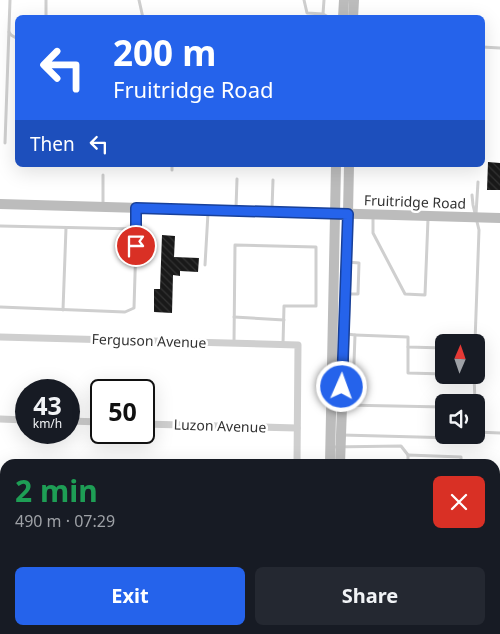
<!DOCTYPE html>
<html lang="en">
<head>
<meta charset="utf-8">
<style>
	body { margin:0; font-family:"Noto Sans",sans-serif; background:#242831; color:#f1f3f6; height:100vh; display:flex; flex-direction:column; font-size:19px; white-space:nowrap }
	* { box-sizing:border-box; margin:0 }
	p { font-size:16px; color:#9ea1a6 }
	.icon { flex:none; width:28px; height:28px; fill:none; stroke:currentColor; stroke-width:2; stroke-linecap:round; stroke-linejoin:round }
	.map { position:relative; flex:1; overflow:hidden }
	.side { position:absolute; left:0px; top:459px; width:500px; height:176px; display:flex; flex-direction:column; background:#171b24; border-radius:15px 15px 0 0; box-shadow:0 5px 20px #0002 }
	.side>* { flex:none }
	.banner { position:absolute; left:15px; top:15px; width:470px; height:152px; border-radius:8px; box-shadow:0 5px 20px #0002; background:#2563eb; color:#fff; overflow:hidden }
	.needle { width:32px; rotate:2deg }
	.tools { position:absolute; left:435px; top:334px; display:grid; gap:10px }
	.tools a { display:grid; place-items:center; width:50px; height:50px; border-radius:8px; background:#171b24; box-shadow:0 5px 20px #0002; font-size:25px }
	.speed { position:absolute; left:15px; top:379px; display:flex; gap:10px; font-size:25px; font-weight:700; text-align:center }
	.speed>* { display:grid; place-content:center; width:65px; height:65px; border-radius:50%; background:#171b24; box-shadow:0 5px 20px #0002; line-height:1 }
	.speed small { font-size:12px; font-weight:400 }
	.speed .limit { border:2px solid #111; border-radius:8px; background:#fff; color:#111 }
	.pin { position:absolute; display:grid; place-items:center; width:42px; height:42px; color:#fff; margin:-21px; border:2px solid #fff; border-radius:50%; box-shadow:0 1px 5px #0007 }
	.me { position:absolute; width:55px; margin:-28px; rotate:2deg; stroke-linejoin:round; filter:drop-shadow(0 0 4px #0008) }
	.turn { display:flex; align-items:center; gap:18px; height:105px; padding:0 15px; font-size:22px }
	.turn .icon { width:65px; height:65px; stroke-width:2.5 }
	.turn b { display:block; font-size:35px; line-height:42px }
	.then { display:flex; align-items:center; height:48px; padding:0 15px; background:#0003; gap:10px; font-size:19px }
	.round { display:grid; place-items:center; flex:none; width:52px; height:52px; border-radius:8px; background:#242831 }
	.overview { display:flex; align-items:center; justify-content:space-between; height:85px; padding:0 15px }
	h1 { font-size:30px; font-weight:700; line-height:38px; color:#1e9e55 }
	.action { display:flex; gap:10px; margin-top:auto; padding:10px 15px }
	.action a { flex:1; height:58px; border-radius:8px; background:#2563eb; color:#fff; font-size:20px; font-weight:700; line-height:58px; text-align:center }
	.action a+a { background:#242831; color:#f1f3f6 }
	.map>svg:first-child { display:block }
</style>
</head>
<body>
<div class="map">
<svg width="500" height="634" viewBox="0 0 500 634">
	<defs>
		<pattern id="building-back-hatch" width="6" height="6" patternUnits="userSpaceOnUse" patternTransform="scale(1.25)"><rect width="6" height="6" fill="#191919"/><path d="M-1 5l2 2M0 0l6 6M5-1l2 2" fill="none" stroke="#323232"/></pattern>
	</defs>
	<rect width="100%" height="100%" fill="#fff"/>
	<!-- building -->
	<g fill="url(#building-back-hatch)">
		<path d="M 488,162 L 500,163 L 500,190 L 487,190 Z"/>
		<path d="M 162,235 L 175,236 L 174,257 L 199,258 L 198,272 L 180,271 L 180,276 L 173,275 L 172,313 L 154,312 L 154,289 L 160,289 Z"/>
	</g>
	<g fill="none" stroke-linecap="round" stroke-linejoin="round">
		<!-- service -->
		<g stroke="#cfcfcf" stroke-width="3">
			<path d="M 139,0 L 143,18"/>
			<path d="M 304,0 L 307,13 L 323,14"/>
			<path d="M 324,0 L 323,14 L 330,18"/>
			<path d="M 46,18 L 46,0"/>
			<path d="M 9,32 L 11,35 L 18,39"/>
			<path d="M 482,47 L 500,48"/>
			<path d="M 5,143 L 10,0"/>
			<path d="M 172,170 L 172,165"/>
			<path d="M 472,195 L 473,205 L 479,230 L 475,342"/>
			<path d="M 103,206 L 103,175"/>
			<path d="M 236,208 L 237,179"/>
			<path d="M 272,209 L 273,180"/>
			<path d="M 476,214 L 478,182"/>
			<path d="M 373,217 L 373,233 L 405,294 L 425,295 L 428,219"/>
			<path d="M 0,226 L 136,229"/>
			<path d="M 205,265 L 208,213"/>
			<path d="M 347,294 L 358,294 L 359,263 L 348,262"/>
			<path d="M 0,307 L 125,312 L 134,308 L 137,209"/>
			<path d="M 63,310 L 66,228"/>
			<path d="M 234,317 L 284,320"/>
			<path d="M 347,334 L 355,335 L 353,390"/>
			<path d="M 355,335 L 408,337 L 408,347 L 444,348"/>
			<path d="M 234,343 L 235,245 L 316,247 L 316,306 L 284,306 L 283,344"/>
			<path d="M 408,347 L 408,373 L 444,374"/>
			<path d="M 474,375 L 475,402"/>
			<path d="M 344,405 L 444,407"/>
			<path d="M 476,432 L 500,433"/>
			<path d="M 342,435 L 456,438 L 456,435"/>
			<path d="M 331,447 L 401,446 L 408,455"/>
			<path d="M 408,464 L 408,455 L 461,457 L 461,464"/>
		</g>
		<!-- minor -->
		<g stroke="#cfcfcf" stroke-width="7">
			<path d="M 0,337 L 298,345 L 297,464"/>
			<path d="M 0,419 L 26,420"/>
			<path d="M 69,421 L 101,422"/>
			<path d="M 144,424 L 297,428"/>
			<path d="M 0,505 L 5,505"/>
			<path d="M 495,570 L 500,570"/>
			<path d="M 0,594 L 5,594"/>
			<path d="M 293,634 L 293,630"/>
		</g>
		<!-- secondary -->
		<g stroke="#bcbcbc" stroke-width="10">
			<path d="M 343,18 L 344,0"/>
			<path d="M 353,18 L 354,0"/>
			<path d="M 0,204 L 500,218"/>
			<path d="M 330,464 L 336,165"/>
			<path d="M 340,464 L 347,262 L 349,165"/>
			<path d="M 336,630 L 336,634"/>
			<path d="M 326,634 L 326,630"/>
		</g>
	</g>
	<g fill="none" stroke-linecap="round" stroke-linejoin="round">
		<defs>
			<path id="route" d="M 136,246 L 136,208 L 348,214 L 342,387"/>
		</defs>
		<!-- route casing -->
		<use href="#route" stroke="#184099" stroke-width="12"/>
		<!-- route -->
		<use href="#route" stroke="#2563eb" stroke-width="9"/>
	</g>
	<g text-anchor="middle" stroke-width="5" stroke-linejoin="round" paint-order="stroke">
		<!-- street labels -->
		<g font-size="14" fill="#323232" stroke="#fff">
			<text transform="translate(415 202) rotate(2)" y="5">Fruitridge Road</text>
			<text transform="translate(149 341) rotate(2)" y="5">Ferguson Avenue</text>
			<text transform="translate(220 426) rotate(2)" y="5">Luzon Avenue</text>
		</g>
	</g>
</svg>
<div class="tools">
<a><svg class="needle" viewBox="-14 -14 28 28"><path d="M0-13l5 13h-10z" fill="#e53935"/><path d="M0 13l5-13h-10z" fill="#9ea1a6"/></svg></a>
<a><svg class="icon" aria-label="sound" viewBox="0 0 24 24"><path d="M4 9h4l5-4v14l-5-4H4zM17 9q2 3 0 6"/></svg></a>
</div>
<div class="speed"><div>43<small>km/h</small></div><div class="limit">50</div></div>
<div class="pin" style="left:136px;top:246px;background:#d93025"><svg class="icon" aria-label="arrive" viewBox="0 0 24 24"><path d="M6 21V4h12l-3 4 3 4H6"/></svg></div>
<svg class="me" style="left:342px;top:387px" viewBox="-20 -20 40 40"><circle r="17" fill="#2563eb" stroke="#fff" stroke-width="3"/><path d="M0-11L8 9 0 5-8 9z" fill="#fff"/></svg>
<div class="banner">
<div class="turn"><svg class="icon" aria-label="left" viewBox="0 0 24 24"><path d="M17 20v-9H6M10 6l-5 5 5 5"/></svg><div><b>200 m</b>Fruitridge Road</div></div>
<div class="then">Then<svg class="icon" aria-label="left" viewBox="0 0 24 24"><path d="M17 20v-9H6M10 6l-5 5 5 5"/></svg></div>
</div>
<section class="side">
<div class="overview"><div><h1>2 min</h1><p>490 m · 07:29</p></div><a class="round" style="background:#d93025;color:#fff"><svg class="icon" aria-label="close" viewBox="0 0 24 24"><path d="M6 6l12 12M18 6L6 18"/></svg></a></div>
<div class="action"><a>Exit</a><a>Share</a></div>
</section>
</div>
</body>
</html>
